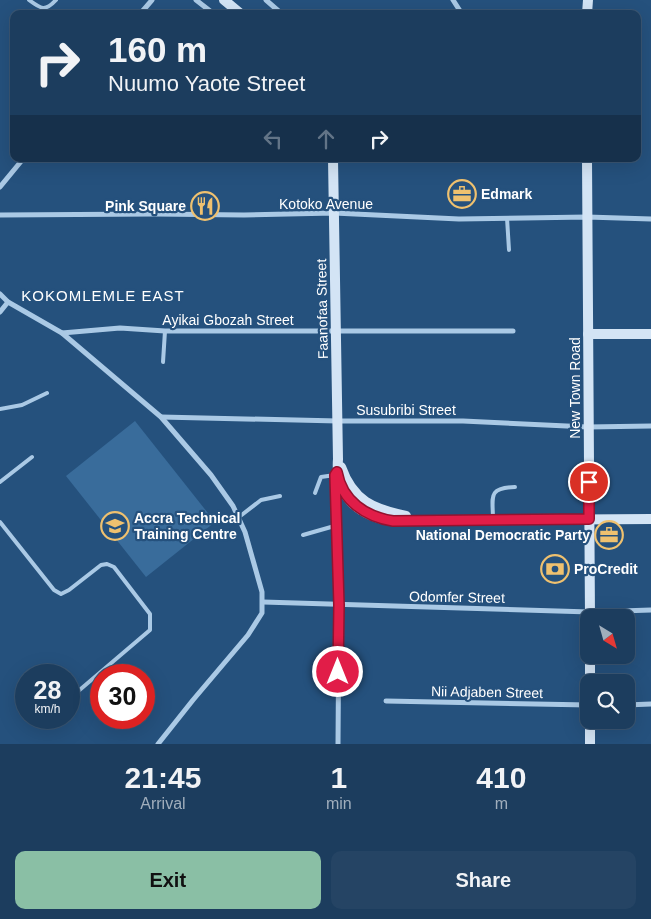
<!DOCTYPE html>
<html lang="en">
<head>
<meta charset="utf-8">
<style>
	body { margin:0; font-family:Arial,sans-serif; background:#254464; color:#f1f3f6; height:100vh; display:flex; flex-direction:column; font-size:19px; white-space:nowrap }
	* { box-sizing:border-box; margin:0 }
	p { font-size:16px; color:#a0aebc }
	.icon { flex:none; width:28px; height:28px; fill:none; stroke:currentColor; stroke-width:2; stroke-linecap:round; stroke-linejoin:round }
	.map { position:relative; height:744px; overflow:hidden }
	.panel { display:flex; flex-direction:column; background:#1c3d5e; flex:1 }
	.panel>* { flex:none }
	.banner { position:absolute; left:10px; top:10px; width:631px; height:152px; border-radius:10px; box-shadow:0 5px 20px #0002,0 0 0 1px #3a5673; background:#1c3d5e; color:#f1f3f6; overflow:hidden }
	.needle { width:32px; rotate:143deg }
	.fabs { position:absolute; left:580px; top:609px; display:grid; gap:10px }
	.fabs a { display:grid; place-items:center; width:55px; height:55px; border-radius:10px; background:#1c3d5e; box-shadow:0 5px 20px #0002,0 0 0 1px #3a5673; font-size:25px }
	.speed { position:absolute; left:15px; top:664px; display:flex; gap:10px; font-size:25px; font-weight:700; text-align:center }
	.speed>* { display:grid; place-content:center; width:65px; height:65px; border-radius:50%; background:#1c3d5e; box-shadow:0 5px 20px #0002,0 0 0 1px #3a5673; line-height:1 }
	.speed small { font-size:12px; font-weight:400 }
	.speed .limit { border:8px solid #d22; background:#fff; color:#111 }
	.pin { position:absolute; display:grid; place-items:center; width:42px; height:42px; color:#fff; margin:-21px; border:2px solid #fff; border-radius:50%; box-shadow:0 1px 5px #0007 }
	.me { position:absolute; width:55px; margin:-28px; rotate:0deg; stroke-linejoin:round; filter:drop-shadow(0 0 4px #0008) }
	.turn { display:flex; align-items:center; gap:18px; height:105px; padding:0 15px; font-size:22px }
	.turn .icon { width:65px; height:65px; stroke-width:2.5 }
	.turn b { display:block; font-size:35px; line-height:42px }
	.lanes { display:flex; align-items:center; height:48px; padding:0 15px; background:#0003; justify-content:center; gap:25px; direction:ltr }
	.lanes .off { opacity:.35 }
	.eta { display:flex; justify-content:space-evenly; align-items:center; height:85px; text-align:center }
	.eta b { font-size:30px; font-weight:700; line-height:35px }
	.cta { display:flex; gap:10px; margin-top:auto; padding:10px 15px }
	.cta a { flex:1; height:58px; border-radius:10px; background:#8abfa5; color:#111; font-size:20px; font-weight:700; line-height:58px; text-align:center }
	.cta a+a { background:#254464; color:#f1f3f6 }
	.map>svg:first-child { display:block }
</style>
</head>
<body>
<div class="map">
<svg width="651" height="744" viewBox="0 0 651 744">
	<rect width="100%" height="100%" fill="#25517d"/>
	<!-- green -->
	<path fill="#396c9b" d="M 135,421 L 215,522 L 146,577 L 66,476 Z"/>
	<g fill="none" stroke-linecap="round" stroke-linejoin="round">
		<!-- lane -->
		<g stroke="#aac9e5" stroke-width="4">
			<path d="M 29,0 C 41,9 45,12 56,0"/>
			<path d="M 283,159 L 283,161"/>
			<path d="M 507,218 L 509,250"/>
			<path d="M 163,362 L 165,331"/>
			<path d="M 0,409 L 22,405 L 47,393"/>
			<path d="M 0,482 L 32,457"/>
			<path d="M 315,493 L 321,477 L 335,475"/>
			<path d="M 239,517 L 261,500 L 280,496"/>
			<path d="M 493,520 C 493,497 487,488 515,487"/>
			<path d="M 0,522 L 54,590 L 61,594 L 69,590 L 101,565 L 107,564 L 114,567 L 150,614 L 150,630 L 69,699"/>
			<path d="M 303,535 L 338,525"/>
		</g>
		<!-- street -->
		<g stroke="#aac9e5" stroke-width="5">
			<path d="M 196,0 L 214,14"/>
			<path d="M 266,0 L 282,14"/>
			<path d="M 453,0 L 462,14"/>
			<path d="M 140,14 L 152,0"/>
			<path d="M 0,187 L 23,159"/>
			<path d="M 0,215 L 155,214 L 244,215 L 334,213 L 459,219 L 587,217 L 651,219"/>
			<path d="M 0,294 L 8,302 L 62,333 L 161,417 L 211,475 L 233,506 L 245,532 L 262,592 L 262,613 L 248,635 L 193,700 L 158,744"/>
			<path d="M 0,312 L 8,302"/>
			<path d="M 62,333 L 120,328 L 165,331 L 513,331"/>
			<path d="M 161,417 L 338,421 L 463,421 L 588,427 L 651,426"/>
			<path d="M 335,480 L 339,605 L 338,744"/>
			<path d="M 263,602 L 590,612 L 651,610"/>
			<path d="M 386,701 L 589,705"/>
			<path d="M 626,705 L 651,704"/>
		</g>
		<!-- secondary -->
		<g stroke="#d3e4f5" stroke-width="10">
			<path d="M 224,0 L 241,14"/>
			<path d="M 587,14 L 588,0"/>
			<path d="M 333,159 L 338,459 C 335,496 358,516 393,521 L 651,519"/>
			<path d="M 587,159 L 590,618"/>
			<path d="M 588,334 L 651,334"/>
			<path d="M 341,467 C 353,501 373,509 406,516"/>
			<path d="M 590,655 L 590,682"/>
			<path d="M 590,744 L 590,720"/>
		</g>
	</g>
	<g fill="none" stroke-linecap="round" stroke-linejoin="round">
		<defs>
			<path id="route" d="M 338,672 L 339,605 L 335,475 L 337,472 C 342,501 366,517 393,521 L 589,519 L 589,482"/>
		</defs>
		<!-- route casing -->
		<use href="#route" stroke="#92132f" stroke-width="12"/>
		<!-- route -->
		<use href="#route" stroke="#e11d48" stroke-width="9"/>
	</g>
	<!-- icons -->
	<defs>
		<symbol id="office-ring" viewBox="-11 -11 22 22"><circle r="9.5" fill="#25517d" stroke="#efc16f" stroke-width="1.5"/><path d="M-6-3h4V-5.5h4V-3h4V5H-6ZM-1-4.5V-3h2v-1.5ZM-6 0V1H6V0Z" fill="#efc16f"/></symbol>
		<symbol id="restaurant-ring" viewBox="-11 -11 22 22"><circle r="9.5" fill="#25517d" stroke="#efc16f" stroke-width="1.5"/><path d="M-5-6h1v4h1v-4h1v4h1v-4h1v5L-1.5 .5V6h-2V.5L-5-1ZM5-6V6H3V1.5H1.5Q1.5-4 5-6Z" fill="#efc16f"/></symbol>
		<symbol id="school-ring" viewBox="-11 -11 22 22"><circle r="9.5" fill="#25517d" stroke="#efc16f" stroke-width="1.5"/><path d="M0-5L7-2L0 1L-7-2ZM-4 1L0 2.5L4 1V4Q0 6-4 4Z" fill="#efc16f"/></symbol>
		<symbol id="bank-ring" viewBox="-11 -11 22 22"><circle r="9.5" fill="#25517d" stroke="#efc16f" stroke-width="1.5"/><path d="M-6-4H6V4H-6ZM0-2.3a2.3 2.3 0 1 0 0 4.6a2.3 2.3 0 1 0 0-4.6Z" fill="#efc16f"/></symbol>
	</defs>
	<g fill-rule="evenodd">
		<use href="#office-ring" x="446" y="178" width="32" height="32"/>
		<use href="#restaurant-ring" x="189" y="190" width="32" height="32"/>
		<use href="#school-ring" x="99" y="510" width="32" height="32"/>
		<use href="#office-ring" x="593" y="519" width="32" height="32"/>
		<use href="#bank-ring" x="539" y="553" width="32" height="32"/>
	</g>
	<g text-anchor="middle" stroke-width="4.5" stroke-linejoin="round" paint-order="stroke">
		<!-- poi labels -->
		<g font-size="14" font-weight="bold" fill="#fff" stroke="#25517d" text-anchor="start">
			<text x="481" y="199">Edmark</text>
			<text x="186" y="211" text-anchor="end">Pink Square</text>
			<text x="134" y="523">Accra Technical<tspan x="134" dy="16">Training Centre</tspan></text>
			<text x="590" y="540" text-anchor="end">National Democratic Party</text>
			<text x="574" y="574">ProCredit</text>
		</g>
		<!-- street labels -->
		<g font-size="14" fill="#fff" stroke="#25517d">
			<text x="326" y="209">Kotoko Avenue</text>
			<text transform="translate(322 309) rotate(-91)" y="5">Faanofaa Street</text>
			<text x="228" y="325">Ayikai Gbozah Street</text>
			<text transform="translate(575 388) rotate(-90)" y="5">New Town Road</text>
			<text x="406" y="415">Susubribi Street</text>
			<text transform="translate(457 597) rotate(1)" y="5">Odomfer Street</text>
			<text transform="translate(487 692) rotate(1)" y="5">Nii Adjaben Street</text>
		</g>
		<!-- neighbourhood labels -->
		<g font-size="15" letter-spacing="1" fill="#fff" stroke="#25517d">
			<text x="103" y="301">KOKOMLEMLE EAST</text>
		</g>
	</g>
</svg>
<div class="fabs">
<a><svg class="needle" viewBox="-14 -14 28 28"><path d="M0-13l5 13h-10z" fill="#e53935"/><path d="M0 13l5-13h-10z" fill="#a0aebc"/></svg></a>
<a><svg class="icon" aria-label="search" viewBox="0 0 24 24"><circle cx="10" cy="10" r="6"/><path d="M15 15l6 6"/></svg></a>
</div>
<div class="speed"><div>28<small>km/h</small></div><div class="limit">30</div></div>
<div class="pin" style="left:589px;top:482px;background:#d93025"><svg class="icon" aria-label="arrive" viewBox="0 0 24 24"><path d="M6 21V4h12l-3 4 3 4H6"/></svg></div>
<svg class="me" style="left:338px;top:672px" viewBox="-20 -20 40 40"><circle r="17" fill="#e11d48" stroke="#fff" stroke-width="3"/><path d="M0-11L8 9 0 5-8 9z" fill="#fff"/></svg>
<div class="banner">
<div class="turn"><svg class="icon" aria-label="right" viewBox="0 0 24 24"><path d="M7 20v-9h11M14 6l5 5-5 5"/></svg><div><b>160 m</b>Nuumo Yaote Street</div></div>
<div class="lanes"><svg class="icon off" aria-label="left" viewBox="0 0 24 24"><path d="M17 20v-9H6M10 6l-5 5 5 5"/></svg><svg class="icon off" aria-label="ahead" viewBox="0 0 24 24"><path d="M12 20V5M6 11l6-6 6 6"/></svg><svg class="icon" aria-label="right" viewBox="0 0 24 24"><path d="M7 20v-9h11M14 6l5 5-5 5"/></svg></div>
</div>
</div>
<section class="panel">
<div class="eta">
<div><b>21:45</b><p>Arrival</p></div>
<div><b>1</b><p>min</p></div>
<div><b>410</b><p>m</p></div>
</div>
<div class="cta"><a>Exit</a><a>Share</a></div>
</section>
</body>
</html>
